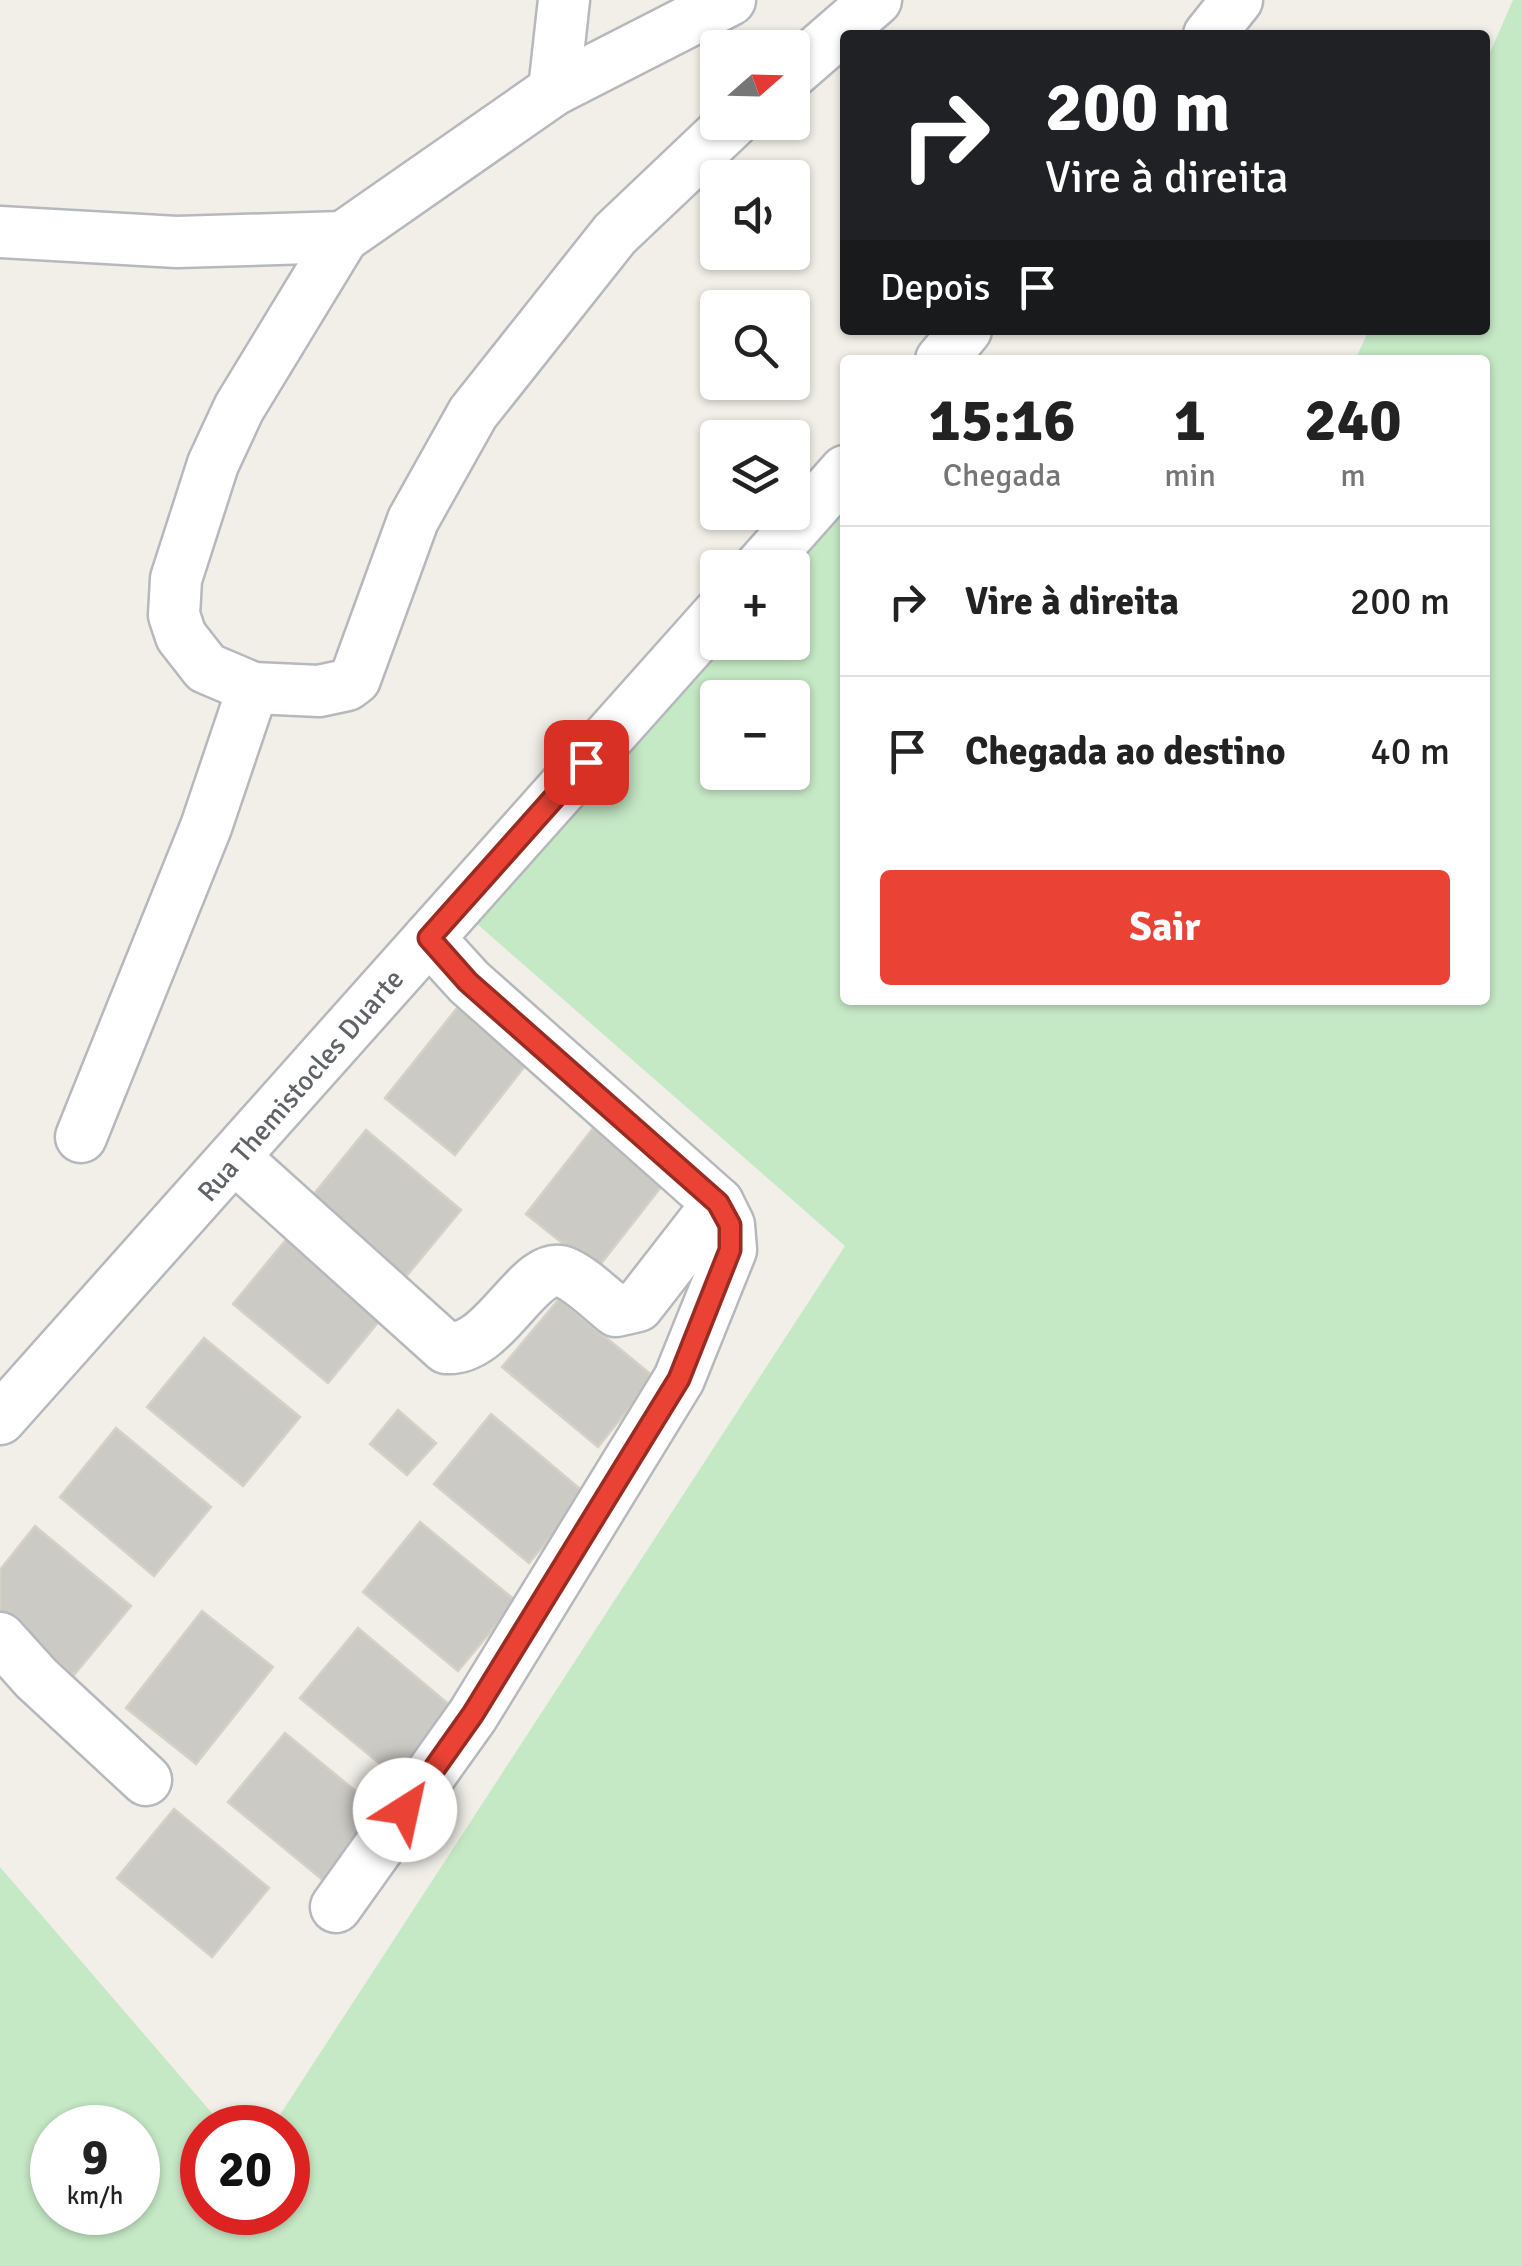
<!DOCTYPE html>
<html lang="pt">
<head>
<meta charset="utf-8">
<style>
	body { margin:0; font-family:Signika,sans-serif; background:#f2f2f2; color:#222; height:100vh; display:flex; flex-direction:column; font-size:38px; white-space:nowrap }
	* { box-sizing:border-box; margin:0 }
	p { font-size:32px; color:#767676 }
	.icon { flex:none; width:55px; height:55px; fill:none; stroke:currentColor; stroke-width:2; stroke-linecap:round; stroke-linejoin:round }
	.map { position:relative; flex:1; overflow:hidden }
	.drawer { position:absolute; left:840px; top:355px; width:650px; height:650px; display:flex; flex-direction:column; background:#fff; border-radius:10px; box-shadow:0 2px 8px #0004 }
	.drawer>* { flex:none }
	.guide { position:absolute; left:840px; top:30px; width:650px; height:305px; border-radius:10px; box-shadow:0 2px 8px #0004; background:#202124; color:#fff; overflow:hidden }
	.needle { width:65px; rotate:70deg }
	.tools { position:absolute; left:700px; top:30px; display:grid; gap:20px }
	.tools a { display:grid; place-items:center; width:110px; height:110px; border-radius:10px; background:#fff; box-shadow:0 2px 8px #0004; font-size:50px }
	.speed { position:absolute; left:30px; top:2105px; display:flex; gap:20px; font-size:50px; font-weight:700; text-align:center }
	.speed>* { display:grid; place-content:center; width:130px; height:130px; border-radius:50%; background:#fff; box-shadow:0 2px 8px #0004; line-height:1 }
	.speed small { font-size:25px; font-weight:400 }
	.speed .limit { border:15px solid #d22; background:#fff; color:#111 }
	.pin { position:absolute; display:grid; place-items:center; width:85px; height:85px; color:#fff; margin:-42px; border-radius:20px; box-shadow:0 5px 15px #0006 }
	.me { position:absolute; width:110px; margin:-55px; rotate:35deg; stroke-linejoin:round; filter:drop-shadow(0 0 8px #0008) }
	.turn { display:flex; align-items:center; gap:35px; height:210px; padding:0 40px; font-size:45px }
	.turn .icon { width:130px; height:130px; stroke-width:2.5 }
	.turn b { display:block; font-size:70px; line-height:85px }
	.then { display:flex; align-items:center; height:95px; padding:0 40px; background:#0003; gap:20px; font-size:38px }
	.eta { display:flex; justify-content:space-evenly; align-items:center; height:170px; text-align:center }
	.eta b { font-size:60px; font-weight:800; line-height:70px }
	.primary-button { display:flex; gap:20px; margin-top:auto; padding:20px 40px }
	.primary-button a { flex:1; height:115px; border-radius:10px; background:#ea4335; color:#fff; font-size:40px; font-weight:800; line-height:115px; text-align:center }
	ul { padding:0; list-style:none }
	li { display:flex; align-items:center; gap:30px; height:150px; padding:0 40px; border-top:2px solid #e0e0e0 }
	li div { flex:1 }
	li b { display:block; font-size:38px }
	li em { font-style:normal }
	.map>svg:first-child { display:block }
</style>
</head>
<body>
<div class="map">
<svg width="1522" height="2266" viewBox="0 0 1522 2266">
	<rect width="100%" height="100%" fill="#f1efe8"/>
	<!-- green -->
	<path fill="#c5e8c5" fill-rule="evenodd" d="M 1513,0 L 1522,0 L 1522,2266 L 0,2266 L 0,1867 L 224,2127 L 202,2128 L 202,2212 L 288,2212 L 288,2128 L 272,2127 L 845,1246 L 476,923 L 719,643 L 792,642 L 792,568 L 845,497 L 845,1000 L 1485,1000 L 1485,360 L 1355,360 L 1369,330 L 1485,330 L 1485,64 ZM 718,698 L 792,698 L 792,772 L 718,772 ZM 52,2128 L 138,2128 L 138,2212 L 52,2212 Z"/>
	<!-- building -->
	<g fill="#cccac5" stroke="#d6d1c6" stroke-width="2.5">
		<path d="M 462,1002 L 532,1057 L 455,1155 L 385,1098 Z"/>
		<path d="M 602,1117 L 672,1173 L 596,1270 L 526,1214 Z"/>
		<path d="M 366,1130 L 461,1210 L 404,1279 L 309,1200 Z"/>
		<path d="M 290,1235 L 385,1314 L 328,1383 L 233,1304 Z"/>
		<path d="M 559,1299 L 654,1377 L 598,1447 L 502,1367 Z"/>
		<path d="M 204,1338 L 300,1417 L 243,1486 L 147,1407 Z"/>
		<path d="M 398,1410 L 436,1443 L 407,1475 L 370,1444 Z"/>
		<path d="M 491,1414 L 586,1494 L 529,1563 L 434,1484 Z"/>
		<path d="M 116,1428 L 211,1507 L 154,1576 L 60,1497 Z"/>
		<path d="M 420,1522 L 516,1601 L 458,1671 L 363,1592 Z"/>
		<path d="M 35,1526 L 131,1606 L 74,1675 L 0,1614 L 0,1570 Z"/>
		<path d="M 202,1611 L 273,1667 L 196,1764 L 126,1708 Z"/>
		<path d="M 358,1628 L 453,1708 L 396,1777 L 300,1698 Z"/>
		<path d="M 285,1733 L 381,1812 L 324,1881 L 228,1802 Z"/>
		<path d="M 174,1809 L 269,1888 L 212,1957 L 117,1878 Z"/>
	</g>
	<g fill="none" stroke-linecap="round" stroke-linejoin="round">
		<defs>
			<g id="minor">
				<path d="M 730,0 L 554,90 L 343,237 L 239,408 L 213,464 L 176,579 L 174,615 L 181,636 L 206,668 L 253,688 L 319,691 L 347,685 L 355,679 L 413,520 L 473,413 L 615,234 L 733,122"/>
				<path d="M 1209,35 L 1237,0"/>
				<path d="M 792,73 L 876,0"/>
				<path d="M 554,90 L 564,0"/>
				<path d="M 0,232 L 177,242 L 343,237"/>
				<path d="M 941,360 L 966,330"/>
				<path d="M 759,568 L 845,471"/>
				<path d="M 81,1137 L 206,827 L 253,688"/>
				<path d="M 235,1158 L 446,1348 C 497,1352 529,1256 566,1273 C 583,1281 601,1299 616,1311 L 638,1306 L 718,1203"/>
				<path d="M 0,1419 L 718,614"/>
				<path d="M 0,1638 L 36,1678 L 146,1780"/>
				<path d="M 336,1907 L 473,1715 L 679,1379 L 731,1250 L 729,1225 L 718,1203 L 469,982 L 429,938"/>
			</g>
		</defs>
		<!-- minor casing -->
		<use href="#minor" stroke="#b5b8bc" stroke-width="55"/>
		<!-- minor -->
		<use href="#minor" stroke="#fff" stroke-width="50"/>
	</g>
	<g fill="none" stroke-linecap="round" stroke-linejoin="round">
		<defs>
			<path id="route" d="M 405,1810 L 473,1714 L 679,1379 L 730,1250 L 730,1225 L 718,1203 L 468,982 L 429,938 L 586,762"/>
		</defs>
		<!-- route casing -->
		<use href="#route" stroke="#982c22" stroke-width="25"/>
		<!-- route -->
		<use href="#route" stroke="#ea4335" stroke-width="18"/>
	</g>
	<g text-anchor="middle" stroke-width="8" stroke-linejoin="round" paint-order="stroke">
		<!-- street labels -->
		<g font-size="28" fill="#5f6368" stroke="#fff">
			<text transform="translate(300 1085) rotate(-49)" y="10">Rua Themistocles Duarte</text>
		</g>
	</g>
</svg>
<div class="tools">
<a><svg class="needle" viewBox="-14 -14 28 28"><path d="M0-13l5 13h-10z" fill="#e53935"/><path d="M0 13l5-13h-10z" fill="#767676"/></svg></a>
<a><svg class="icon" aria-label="sound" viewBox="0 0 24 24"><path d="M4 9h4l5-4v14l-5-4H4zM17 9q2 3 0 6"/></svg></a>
<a><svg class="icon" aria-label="search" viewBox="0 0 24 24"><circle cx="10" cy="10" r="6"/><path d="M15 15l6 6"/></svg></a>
<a><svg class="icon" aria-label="layers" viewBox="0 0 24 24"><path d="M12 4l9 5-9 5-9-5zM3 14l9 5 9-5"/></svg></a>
<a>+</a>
<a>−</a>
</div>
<div class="speed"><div>9<small>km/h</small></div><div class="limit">20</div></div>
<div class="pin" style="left:586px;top:762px;background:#d93025"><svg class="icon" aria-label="arrive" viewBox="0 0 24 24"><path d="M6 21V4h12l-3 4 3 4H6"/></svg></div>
<svg class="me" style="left:405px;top:1810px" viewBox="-20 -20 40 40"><circle r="19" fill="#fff"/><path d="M0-13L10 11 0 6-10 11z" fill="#ea4335"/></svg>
<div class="guide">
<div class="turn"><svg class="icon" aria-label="right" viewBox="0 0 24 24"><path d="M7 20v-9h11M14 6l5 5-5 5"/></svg><div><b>200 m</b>Vire à direita</div></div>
<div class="then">Depois<svg class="icon" aria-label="arrive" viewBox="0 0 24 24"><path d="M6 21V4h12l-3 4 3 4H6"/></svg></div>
</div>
<section class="drawer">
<div class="eta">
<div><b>15:16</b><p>Chegada</p></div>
<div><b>1</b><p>min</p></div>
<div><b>240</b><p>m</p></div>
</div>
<ul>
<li><svg class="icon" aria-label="right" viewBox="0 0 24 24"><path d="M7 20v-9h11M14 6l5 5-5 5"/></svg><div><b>Vire à direita</b></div><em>200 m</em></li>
<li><svg class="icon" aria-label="arrive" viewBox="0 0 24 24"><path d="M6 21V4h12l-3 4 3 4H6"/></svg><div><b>Chegada ao destino</b></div><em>40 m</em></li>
</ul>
<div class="primary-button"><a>Sair</a></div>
</section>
</div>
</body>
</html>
